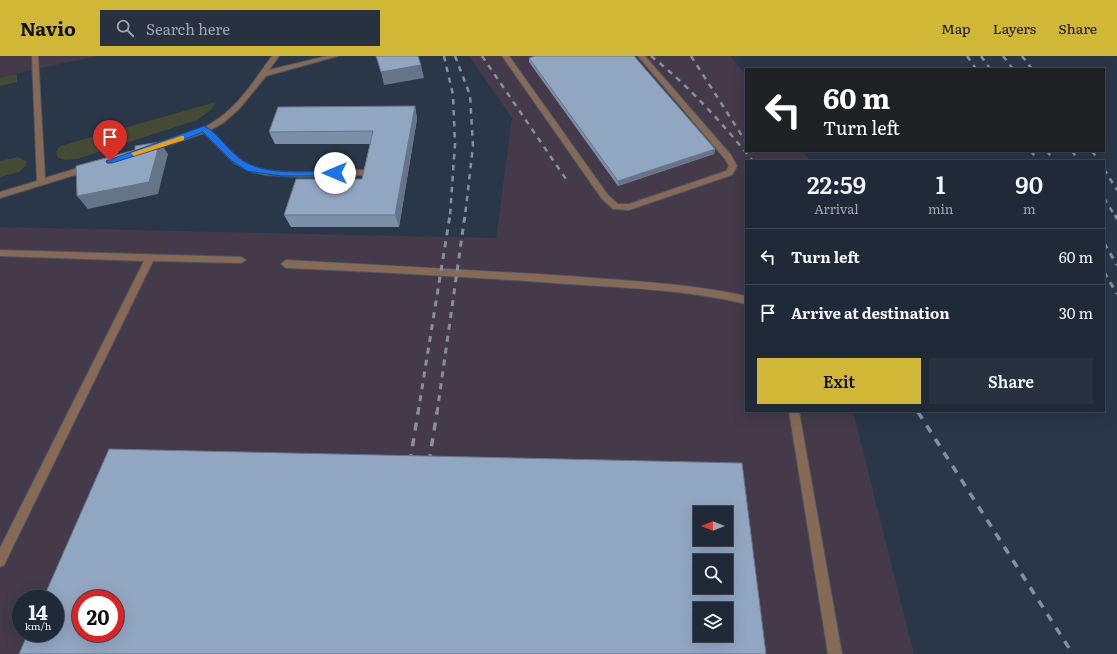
<!DOCTYPE html>
<html lang="en">
<head>
<meta charset="utf-8">
<style>
	body { margin:0; font-family:Literata,serif; background:#27313f; color:#f1f3f6; height:100vh; display:flex; flex-direction:column; font-size:15px; white-space:nowrap }
	* { box-sizing:border-box; margin:0 }
	p { font-size:13px; color:#a1a6ad }
	.icon { flex:none; width:22px; height:22px; fill:none; stroke:currentColor; stroke-width:2; stroke-linecap:round; stroke-linejoin:round }
	.map { position:relative; flex:1; overflow:hidden }
	.drawer { position:absolute; left:745px; top:104px; width:360px; height:252px; display:flex; flex-direction:column; background:#1f2937; border-radius:0px; box-shadow:0 4px 16px #0002,0 0 0 1px #3c4552 }
	.drawer>* { flex:none }
	.top-card { position:absolute; left:745px; top:12px; width:360px; height:84px; border-radius:0px; box-shadow:0 4px 16px #0002,0 0 0 1px #3c4552; background:#202124; color:#fff; overflow:hidden }
	.needle { width:26px; rotate:270deg }
	.controls { position:absolute; left:693px; top:450px; display:grid; gap:8px }
	.controls a { display:grid; place-items:center; width:40px; height:40px; border-radius:0px; background:#1f2937; box-shadow:0 4px 16px #0002,0 0 0 1px #3c4552; font-size:20px }
	.speed { position:absolute; left:12px; top:534px; display:flex; gap:8px; font-size:20px; font-weight:700; text-align:center }
	.speed>* { display:grid; place-content:center; width:52px; height:52px; border-radius:50%; background:#1f2937; box-shadow:0 4px 16px #0002,0 0 0 1px #3c4552; line-height:1 }
	.speed small { font-size:10px; font-weight:400 }
	.speed .limit { border:6px solid #d22; background:#fff; color:#111 }
	.pin { position:absolute; display:grid; place-items:center; width:34px; height:34px; color:#fff; margin:-41px -17px; border-radius:50% 50% 50% 0; rotate:-45deg; box-shadow:0 0 4px #0007 }
	.pin .icon { rotate:45deg }
	.me { position:absolute; width:44px; margin:-22px; rotate:270deg; stroke-linejoin:round; filter:drop-shadow(0 0 3px #0008) }
	.turn { display:flex; align-items:center; gap:14px; height:84px; padding:0 12px; font-size:18px }
	.turn .icon { width:52px; height:52px; stroke-width:2.5 }
	.turn b { display:block; font-size:28px; line-height:34px }
	.eta { display:flex; justify-content:space-evenly; align-items:center; height:68px; text-align:center }
	.eta b { font-size:24px; font-weight:600; line-height:28px }
	.primary-button { display:flex; gap:8px; margin-top:auto; padding:8px 12px }
	.primary-button a { flex:1; height:46px; border-radius:0px; background:#d0b736; color:#111; font-size:16px; font-weight:600; line-height:46px; text-align:center }
	.primary-button a+a { background:#27313f; color:#f1f3f6 }
	ul { padding:0; list-style:none }
	li { display:flex; align-items:center; gap:12px; height:56px; padding:0 12px; border-top:1px solid #3c4552 }
	li div { flex:1 }
	li b { display:block; font-size:15px }
	li em { font-style:normal }
	header { display:flex; align-items:center; gap:24px; box-sizing:border-box; height:56px; padding:0 20px; background:#d0b736; color:#111 }
	header strong { font-size:19px }
	nav { display:flex; gap:22px; margin-inline-start:auto; font-size:14px }
	.search { width:280px; height:36px; background:#27313f; display:flex; align-items:center; gap:10px; box-sizing:border-box; padding:0 14px; border-radius:0px; color:#a1a6ad; font-size:15px }
	.map>svg:first-child { display:block }
</style>
</head>
<body>
<header>
<strong>Navio</strong>
<div class="search"><svg class="icon" aria-label="search" viewBox="0 0 24 24"><circle cx="10" cy="10" r="6"/><path d="M15 15l6 6"/></svg>Search here</div>
<nav><a>Map</a><a>Layers</a><a>Share</a></nav>
</header>
<div class="map">
<svg width="1117" height="598" viewBox="0 0 1117 598">
	<rect width="100%" height="100%" fill="#293749"/>
	<!-- industrial -->
	<g fill="#443a49" fill-rule="evenodd">
		<path d="M 0,0 L 97,0 L 0,21 Z"/>
		<path d="M 469,0 L 731,0 L 746,20 L 746,95 L 803,95 L 810,105 L 746,105 L 746,355 L 853,355 L 914,598 L 0,598 L 0,171 L 496,182 L 512,62 ZM 700,457 L 726,457 L 726,483 L 700,483 ZM 700,505 L 726,505 L 726,531 L 700,531 ZM 21,543 L 55,543 L 55,577 L 21,577 ZM 81,543 L 115,543 L 115,577 L 81,577 ZM 700,553 L 726,553 L 726,579 L 700,579 Z"/>
	</g>
	<!-- green -->
	<g fill="#454a34">
		<path d="M 17,18 L 17,26 L 0,30 L 0,21 Z"/>
		<path d="M 216,46 L 211,54 L 197,64 L 77,103 L 65,104 L 58,102 L 56,96 L 60,90 Z"/>
		<path d="M 18,101 L 26,105 L 26,110 L 19,116 L 0,121 L 0,105 Z"/>
	</g>
	<g fill="none" stroke-linecap="round" stroke-linejoin="round">
		<defs>
			<g id="minor">
				<path d="M 32,0 L 38,0 L 45,122 L 88,109 L 92,112 L 91,114 L 0,142 L 0,136 L 37,125 Z"/>
				<path d="M 272,0 L 279,0 L 269,14 L 327,0 L 338,0 L 266,20 L 239,53 L 223,67 L 210,74 C 221,85 231,98 244,106 C 270,122 332,115 363,114 L 366,115 L 366,119 L 300,121 L 266,119 L 252,116 L 234,107 L 204,77 L 149,96 L 146,95 L 146,91 C 171,84 197,78 218,63 C 241,47 256,22 272,0 Z"/>
				<path d="M 502,0 L 509,0 L 608,139 L 618,148 L 629,148 L 726,115 L 729,110 L 725,103 L 638,0 L 645,0 L 731,99 L 737,110 L 732,119 L 629,154 L 613,153 L 602,143 Z"/>
				<path d="M 0,194 L 241,201 L 246,204 L 241,207 L 153,205 L 4,509 L 0,511 L 0,492 L 144,205 L 0,200 Z"/>
				<path d="M 286,204 C 380,209 474,214 568,220 C 628,225 687,227 746,240 L 746,248 C 688,234 628,232 568,228 C 474,221 380,216 286,212 L 281,208 Z"/>
				<path d="M 789,355 L 799,355 L 842,598 L 828,598 Z"/>
			</g>
		</defs>
		<!-- minor casing -->
		<use href="#minor" stroke="#485566" stroke-width="2"/>
		<!-- minor -->
		<use href="#minor" fill="#866a55" fill-rule="evenodd"/>
		<!-- rail-far2 -->
		<g stroke="#85909f" stroke-width="2.5" stroke-dasharray="5.5 5.5" stroke-linecap="butt">
			<path d="M 444,0 L 453,39 L 455,88 L 450,160"/>
			<path d="M 455,0 L 470,39 L 473,90 L 465,160"/>
			<path d="M 482,0 L 568,126"/>
			<path d="M 651,0 C 690,31 722,67 753,105"/>
			<path d="M 691,0 L 746,86"/>
			<path d="M 967,0 L 976,13"/>
			<path d="M 981,0 L 990,13"/>
			<path d="M 1003,0 L 1013,13"/>
			<path d="M 1022,0 L 1032,13"/>
			<path d="M 1031,95 L 1038,105"/>
			<path d="M 1047,95 L 1054,105"/>
			<path d="M 1072,95 L 1079,105"/>
			<path d="M 1092,95 L 1099,105"/>
			<path d="M 1104,113 L 1117,134"/>
			<path d="M 1104,142 L 1115,160"/>
		</g>
		<!-- rail-far1 -->
		<g stroke="#85909f" stroke-width="3" stroke-dasharray="6 6" stroke-linecap="butt">
			<path d="M 1115,159 L 1117,163"/>
			<path d="M 1104,187 L 1117,209"/>
			<path d="M 1104,216 L 1117,238"/>
			<path d="M 917,355 L 918,357"/>
			<path d="M 418,357 L 450,159"/>
			<path d="M 437,357 L 465,159"/>
		</g>
		<!-- rail -->
		<g stroke="#85909f" stroke-width="3.5" stroke-dasharray="8 8" stroke-linecap="butt">
			<path d="M 918,356 L 1069,592"/>
			<path d="M 410,406 L 418,356"/>
			<path d="M 429,406 L 437,356"/>
		</g>
	</g>
	<!-- wall -->
	<g fill="#7d8fa6">
		<path d="M 529,2 L 715,93 L 714,98 L 618,130 L 529,6 Z"/>
		<path d="M 415,50 L 417,63 L 399,171 L 291,171 L 284,159 L 362,123 L 370,88 L 275,88 L 269,76 Z"/>
	</g>
	<!-- shaded-wall -->
	<g fill="#667487">
		<path d="M 421,9 L 424,22 L 384,29 L 381,16 Z"/>
		<path d="M 415,50 L 417,63 L 399,171 L 395,159 Z"/>
		<path d="M 160,86 L 168,98 L 158,138 L 88,153 L 77,140 Z"/>
		<path d="M 715,93 L 714,98 L 618,130 L 618,125 Z"/>
	</g>
	<!-- building -->
	<g fill="#91a6c1" stroke="#667487" fill-rule="evenodd">
		<path d="M 376,0 L 418,0 L 421,9 L 381,16 Z"/>
		<path d="M 535,0 L 634,0 L 715,93 L 618,125 L 529,2 Z"/>
		<path d="M 415,50 L 395,159 L 284,159 L 296,123 L 362,123 L 373,75 L 269,76 L 278,51 Z"/>
		<path d="M 160,86 L 149,126 L 77,140 L 76,110 L 135,94 L 135,90 Z"/>
		<path d="M 109,393 L 742,407 L 766,598 L 19,598 L 28,577 L 55,577 L 55,543 L 43,543 ZM 700,457 L 726,457 L 726,483 L 700,483 ZM 700,505 L 726,505 L 726,531 L 700,531 ZM 81,543 L 115,543 L 115,577 L 81,577 ZM 700,553 L 726,553 L 726,579 L 700,579 Z"/>
	</g>
	<!-- route -->
	<path fill="#1a73e8" stroke="#114b97" d="M 204,70 C 216,75 228,94 239,102 C 264,121 305,115 335,115 L 339,117 L 335,120 L 281,120 L 247,115 L 232,105 L 203,76 L 167,90 L 112,107 L 107,107 L 106,105 Z"/>
	<!-- slow -->
	<path fill="#f59e0b" d="M 181,80 L 184,80 L 184,84 L 134,100 L 131,97 Z"/>
</svg>
<div class="controls">
<a><svg class="needle" viewBox="-14 -14 28 28"><path d="M0-13l5 13h-10z" fill="#e53935"/><path d="M0 13l5-13h-10z" fill="#a1a6ad"/></svg></a>
<a><svg class="icon" aria-label="search" viewBox="0 0 24 24"><circle cx="10" cy="10" r="6"/><path d="M15 15l6 6"/></svg></a>
<a><svg class="icon" aria-label="layers" viewBox="0 0 24 24"><path d="M12 4l9 5-9 5-9-5zM3 14l9 5 9-5"/></svg></a>
</div>
<div class="speed"><div>14<small>km/h</small></div><div class="limit">20</div></div>
<div class="pin" style="left:110px;top:105px;background:#d93025"><svg class="icon" aria-label="arrive" viewBox="0 0 24 24"><path d="M6 21V4h12l-3 4 3 4H6"/></svg></div>
<svg class="me" style="left:335px;top:117px" viewBox="-20 -20 40 40"><circle r="19" fill="#fff"/><path d="M0-13L10 11 0 6-10 11z" fill="#1a73e8"/></svg>
<div class="top-card">
<div class="turn"><svg class="icon" aria-label="left" viewBox="0 0 24 24"><path d="M17 20v-9H6M10 6l-5 5 5 5"/></svg><div><b>60 m</b>Turn left</div></div>
</div>
<section class="drawer">
<div class="eta">
<div><b>22:59</b><p>Arrival</p></div>
<div><b>1</b><p>min</p></div>
<div><b>90</b><p>m</p></div>
</div>
<ul>
<li><svg class="icon" aria-label="left" viewBox="0 0 24 24"><path d="M17 20v-9H6M10 6l-5 5 5 5"/></svg><div><b>Turn left</b></div><em>60 m</em></li>
<li><svg class="icon" aria-label="arrive" viewBox="0 0 24 24"><path d="M6 21V4h12l-3 4 3 4H6"/></svg><div><b>Arrive at destination</b></div><em>30 m</em></li>
</ul>
<div class="primary-button"><a>Exit</a><a>Share</a></div>
</section>
</div>
</body>
</html>
